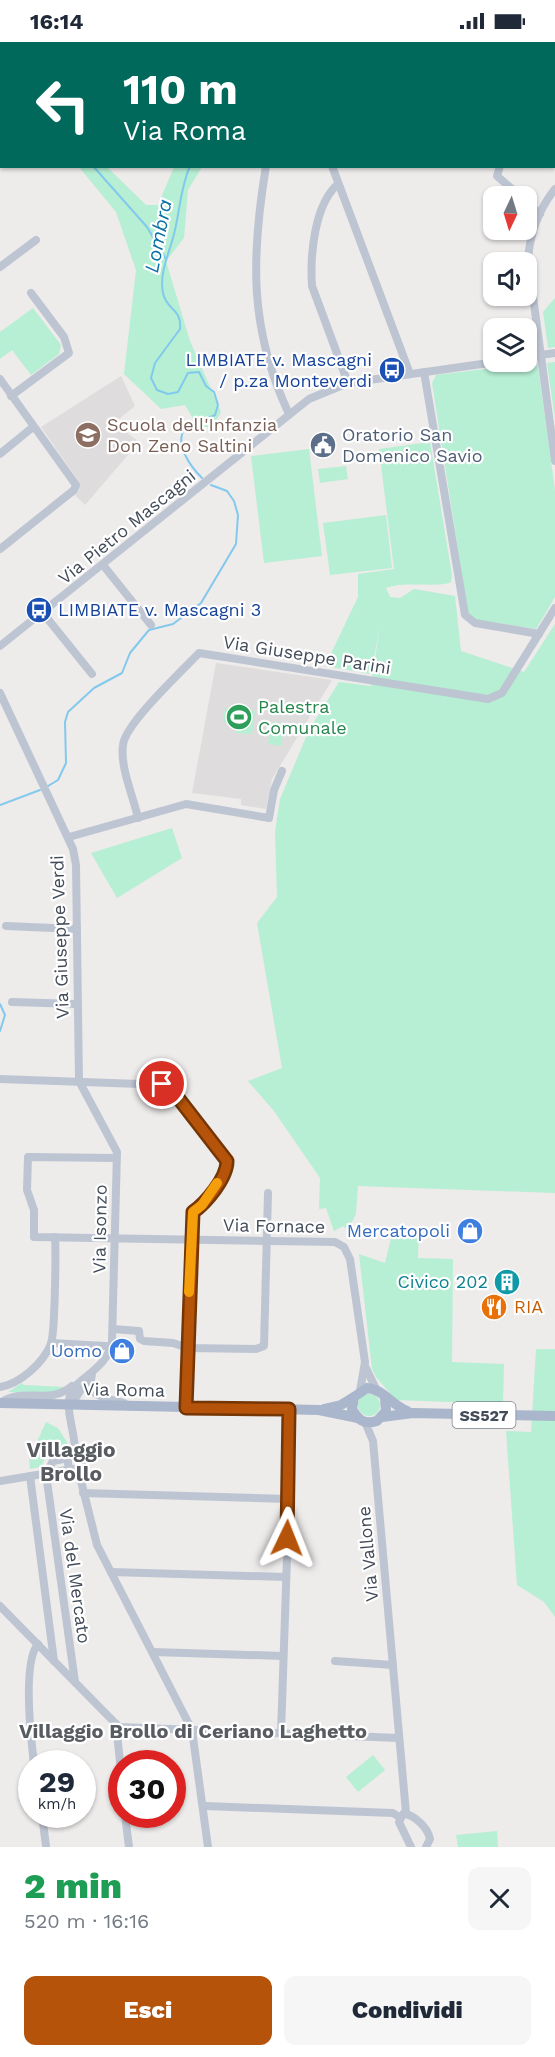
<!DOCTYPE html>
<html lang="it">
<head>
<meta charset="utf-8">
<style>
	body { margin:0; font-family:"Work Sans",sans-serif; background:#f6f6f7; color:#1f2937; height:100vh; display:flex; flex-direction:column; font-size:22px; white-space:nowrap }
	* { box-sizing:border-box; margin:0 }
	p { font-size:20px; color:#747a83 }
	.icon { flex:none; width:33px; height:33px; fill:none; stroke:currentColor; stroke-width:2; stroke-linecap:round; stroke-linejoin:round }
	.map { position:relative; height:1805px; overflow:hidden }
	.side { display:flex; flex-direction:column; background:#fff; flex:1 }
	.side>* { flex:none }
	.guide { position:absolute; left:0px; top:0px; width:555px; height:126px; box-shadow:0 2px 4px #0004; background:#00695c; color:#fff; overflow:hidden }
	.needle { width:39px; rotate:184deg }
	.controls { position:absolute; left:483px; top:144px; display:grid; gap:12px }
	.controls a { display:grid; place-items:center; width:54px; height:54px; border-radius:12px; background:#fff; box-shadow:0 2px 4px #0004; font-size:30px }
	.speed { position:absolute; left:18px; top:1708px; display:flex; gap:12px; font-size:30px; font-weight:700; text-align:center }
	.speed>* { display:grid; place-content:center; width:78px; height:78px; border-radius:50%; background:#fff; box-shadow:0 2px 4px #0004; line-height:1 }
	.speed small { font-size:15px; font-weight:400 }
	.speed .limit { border:9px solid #d22; background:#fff; color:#111 }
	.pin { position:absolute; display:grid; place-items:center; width:51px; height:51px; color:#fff; margin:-26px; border:3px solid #fff; border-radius:50%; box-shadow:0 2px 6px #0007 }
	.me { position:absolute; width:66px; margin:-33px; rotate:2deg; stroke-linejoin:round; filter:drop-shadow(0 0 4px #0008) }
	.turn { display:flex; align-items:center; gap:21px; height:126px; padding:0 24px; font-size:27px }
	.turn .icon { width:78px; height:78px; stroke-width:2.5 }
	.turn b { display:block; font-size:42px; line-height:51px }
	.round { display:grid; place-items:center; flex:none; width:63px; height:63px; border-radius:12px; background:#f6f6f7 }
	.summary { display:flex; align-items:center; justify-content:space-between; height:102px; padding:0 24px }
	h1 { font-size:36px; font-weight:800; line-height:45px; color:#1e9e55 }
	.cta { display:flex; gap:12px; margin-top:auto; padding:12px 24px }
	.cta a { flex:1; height:69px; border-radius:12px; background:#b45309; color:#fff; font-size:24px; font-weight:800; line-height:69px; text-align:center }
	.cta a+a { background:#f6f6f7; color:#1f2937 }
	.status { display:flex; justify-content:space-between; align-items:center; height:42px; padding:0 30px; background:#fff; direction:ltr }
	.status svg { height:16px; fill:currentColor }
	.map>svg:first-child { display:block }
</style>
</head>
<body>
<div class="status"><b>16:14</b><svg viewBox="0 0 49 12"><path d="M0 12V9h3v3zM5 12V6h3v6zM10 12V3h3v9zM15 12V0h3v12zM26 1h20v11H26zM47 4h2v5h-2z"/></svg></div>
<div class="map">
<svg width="555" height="1805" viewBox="0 0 555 1805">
	<rect width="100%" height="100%" fill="#eeebeb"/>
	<!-- education -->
	<g fill="#dfdcdd">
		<path d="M 121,334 L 135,364 L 114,381 L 139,400 L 85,463 L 75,453 L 79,449 L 79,440 L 41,385 Z"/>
		<path d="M 216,621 L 332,638 L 272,737 L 266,767 L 241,763 L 241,757 L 192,751 Z"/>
	</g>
	<!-- green -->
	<g fill="#b6efd3">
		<path d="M 79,125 L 107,125 L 146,163 L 158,163 L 174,125 L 202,125 L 188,148 L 184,196 L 166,219 L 190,299 L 221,370 L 212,385 L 198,385 L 185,363 L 161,367 L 124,332 L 136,228 L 116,170 Z"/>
		<path d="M 555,256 L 555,305 L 548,306 L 543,270 Z"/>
		<path d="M 33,266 L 61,303 L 59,312 L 31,333 L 12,308 L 0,317 L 0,290 Z"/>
		<path d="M 555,320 L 555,377 L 547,321 Z"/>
		<path d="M 535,321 L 538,325 L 555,448 L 555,555 L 536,587 L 472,577 L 468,571 L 432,341 L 436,333 Z"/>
		<path d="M 430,400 L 452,533 L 451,540 C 440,546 404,539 386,546 L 390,555 L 400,556 L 414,547 L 455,554 L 461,609 L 524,630 L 555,582 L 555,1151 L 358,1144 L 356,1172 L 348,1188 L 343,1184 L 334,1189 L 326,1166 L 319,1167 L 320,1136 L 274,1069 L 248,1039 L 282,1026 L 257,881 L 277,855 L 275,790 L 280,757 L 309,688 L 339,640 L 371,644 L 380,583 L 371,632 L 325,624 L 358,555 L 358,532 L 394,527 L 379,407 Z"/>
		<path d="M 309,407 L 322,514 L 264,521 L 251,414 Z"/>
		<path d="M 346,424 L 348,437 L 320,441 L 318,427 Z"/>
		<path d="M 386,473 L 392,526 L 330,533 L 323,481 Z"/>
		<path d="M 225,666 L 255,669 L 252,692 L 236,691 L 237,682 L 223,680 Z"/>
		<path d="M 272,680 L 285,682 L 281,704 L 268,702 Z"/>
		<path d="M 172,786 L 182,816 L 117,856 L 91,811 Z"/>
		<path d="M 392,1192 L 419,1192 L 418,1216 L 453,1217 L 452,1320 L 504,1322 L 503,1362 L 396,1358 L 376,1335 L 372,1327 L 359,1212 L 385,1221 Z"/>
		<path d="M 536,1307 L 555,1307 L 555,1575 L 544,1560 L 517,1543 L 506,1389 L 531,1390 Z"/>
		<path d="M 22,1341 L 24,1343 L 65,1345 L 49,1352 L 8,1350 Z"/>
		<circle cx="369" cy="1363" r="11"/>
		<path d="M 46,1380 L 58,1386 L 70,1405 L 48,1410 L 41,1425 L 30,1427 L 29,1417 Z"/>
		<path d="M 373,1713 L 385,1728 L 358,1750 L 346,1735 Z"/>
		<path d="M 497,1789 L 498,1805 L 458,1805 L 456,1793 Z"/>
	</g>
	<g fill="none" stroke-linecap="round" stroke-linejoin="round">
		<!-- stream -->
		<g stroke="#82c9ed" stroke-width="2">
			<path d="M 233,2 L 233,0"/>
			<path d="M 0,16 L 2,18"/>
			<path d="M 93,124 L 147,185 L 166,217"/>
			<path d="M 190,124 C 180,147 180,169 174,192 C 169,212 159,231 163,251 C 166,268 182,266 180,287 L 155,321 L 151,336 L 157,348 L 168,352 L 178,350 L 188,331 L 199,330 L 206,344 L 214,350 L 218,363 L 215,373 L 185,386 C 174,402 190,424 202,436"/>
			<path d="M 48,744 L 58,738 L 66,721 L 65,680 L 68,670 L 94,646 L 122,631 L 130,611 L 149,588 L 173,582 L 201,561 L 236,502 L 238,473 L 234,459 L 227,449 L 211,443"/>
			<path d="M 0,763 L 40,748"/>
			<path d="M 0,962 L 5,973 L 0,989"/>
		</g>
		<!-- minor -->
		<g stroke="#bec5d2" stroke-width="8">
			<path d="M 547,0 L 548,2"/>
			<path d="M 554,7 L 555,8"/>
			<path d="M 554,68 L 555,66"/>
			<path d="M 266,124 C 251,215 249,287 289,372"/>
			<path d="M 332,124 L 410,332"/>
			<path d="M 500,124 L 497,134 L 520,154"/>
			<path d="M 338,142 C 314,163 310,214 312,244 L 348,341"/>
			<path d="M 555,147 C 539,167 530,192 528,217 L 555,419"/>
			<path d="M 526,160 L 540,172"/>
			<path d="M 0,225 L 36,198"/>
			<path d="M 526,315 L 555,311"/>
			<path d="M 424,330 L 465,573 L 475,581 L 539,592"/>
			<path d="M 0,337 L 76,443 L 74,448 L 0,507"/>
			<path d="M 11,354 L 69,311 L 64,295 L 31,251"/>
			<path d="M 0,412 L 33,385"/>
			<path d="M 103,523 L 151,583"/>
			<path d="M 43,571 L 92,632"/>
			<path d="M 0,604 L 309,357 L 348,341 L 496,320"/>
			<path d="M 0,651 L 73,807 L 76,823 L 79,1039 L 117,1110 L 112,1299 C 108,1328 75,1336 70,1353 C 65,1371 77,1395 75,1414"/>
			<path d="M 138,776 C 133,753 120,726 123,703 C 125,682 182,629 199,611 L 488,657 L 502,651 L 555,566"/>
			<path d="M 69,795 L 186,762 L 269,776 L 274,748 L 282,729"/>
			<path d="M 6,884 L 77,887"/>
			<path d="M 12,960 L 77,962"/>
			<path d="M 0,1037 L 167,1043 L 226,1115 C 230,1133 207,1160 193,1170 L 187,1366"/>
			<path d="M 116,1116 L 28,1115 L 27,1148 L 34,1168 L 34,1195 L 335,1200 L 344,1205 L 350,1217 L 365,1320 L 360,1349"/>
			<path d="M 113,1287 L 139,1289 L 140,1297 L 144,1299 L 173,1301 L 188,1306 L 256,1307 L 264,1304 L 268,1151"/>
			<path d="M 51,1301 L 106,1304 L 111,1306"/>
			<path d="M 365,1324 L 376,1347"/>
			<path d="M 92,1332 C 86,1357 105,1355 124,1361"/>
			<path d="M 0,1345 C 20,1342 43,1321 51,1302 C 55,1290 56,1211 55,1195"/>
			<path d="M 0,1361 C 23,1344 49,1364 72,1344"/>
			<path d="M 71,1363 L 86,1340"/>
			<path d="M 365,1380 L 373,1399 L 406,1771"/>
			<circle cx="75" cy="1421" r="7"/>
			<path d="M 78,1427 L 97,1503 L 192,1688 L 208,1805"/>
			<path d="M 46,1432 L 75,1640"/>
			<path d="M 46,1432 L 53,1419 L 69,1416"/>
			<path d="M 30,1434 L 54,1619"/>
			<path d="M 0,1439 L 73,1427"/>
			<path d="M 83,1451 L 289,1457"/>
			<path d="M 111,1530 L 286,1535"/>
			<path d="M 0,1564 L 119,1685 L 399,1696"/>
			<path d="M 153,1610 L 283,1614"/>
			<path d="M 335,1619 L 393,1623"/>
			<path d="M 116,1682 L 122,1739"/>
			<path d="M 281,1691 L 289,1457 L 289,1367"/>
			<path d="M 34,1722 C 31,1697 22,1621 38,1602"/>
			<path d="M 205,1764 L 393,1771 L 399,1775"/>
			<path d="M 42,1773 L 46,1804"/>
			<path d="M 125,1773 L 129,1805"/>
			<path d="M 411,1805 L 399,1780 L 403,1772 C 414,1772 428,1786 430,1797 L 426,1805"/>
		</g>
		<!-- major -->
		<g stroke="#a9b6cc" stroke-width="10">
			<path d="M 385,1356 L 386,1369 L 377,1379 C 364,1383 358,1378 352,1367 L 354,1355 L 367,1346 C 383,1347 392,1363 407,1369"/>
			<path d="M 0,1361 L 319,1368 L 358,1376"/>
			<path d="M 324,1367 L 341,1363 L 354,1355"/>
			<path d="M 382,1375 L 413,1371 L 555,1374"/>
		</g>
	</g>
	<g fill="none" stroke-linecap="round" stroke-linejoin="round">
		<defs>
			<path id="route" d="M 162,1042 L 172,1048 L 227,1119 C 227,1136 206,1161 193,1170 L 186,1366 L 289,1367 L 287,1496"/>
		</defs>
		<!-- route casing -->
		<use href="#route" stroke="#753606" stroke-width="15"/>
		<!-- route -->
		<use href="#route" stroke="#b45309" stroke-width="10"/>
		<!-- slow -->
		<path stroke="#f59e0b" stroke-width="10" d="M 189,1250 L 193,1170 L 202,1163 L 217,1141"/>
	</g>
	<!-- icons -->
	<defs>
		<symbol id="bus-disc" viewBox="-11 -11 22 22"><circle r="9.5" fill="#1a4fb4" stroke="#fff"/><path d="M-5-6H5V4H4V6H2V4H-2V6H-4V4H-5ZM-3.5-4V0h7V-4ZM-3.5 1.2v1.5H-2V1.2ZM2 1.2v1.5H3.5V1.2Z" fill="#fff"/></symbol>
		<symbol id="school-disc" viewBox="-11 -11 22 22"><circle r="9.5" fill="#8d6e63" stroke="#fff"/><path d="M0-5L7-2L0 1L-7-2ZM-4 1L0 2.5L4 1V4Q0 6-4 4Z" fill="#fff"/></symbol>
		<symbol id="civic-disc" viewBox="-11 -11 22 22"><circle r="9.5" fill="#5c6f8a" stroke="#fff"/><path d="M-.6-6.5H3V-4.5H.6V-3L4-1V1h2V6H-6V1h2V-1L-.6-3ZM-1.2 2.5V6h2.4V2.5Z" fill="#fff"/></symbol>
		<symbol id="stadium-disc" viewBox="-11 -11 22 22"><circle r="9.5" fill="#2e9e5b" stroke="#fff"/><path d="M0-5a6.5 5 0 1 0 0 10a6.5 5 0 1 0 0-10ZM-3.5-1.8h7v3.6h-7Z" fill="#fff"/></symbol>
		<symbol id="shop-disc" viewBox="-11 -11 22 22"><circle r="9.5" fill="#3f7fe0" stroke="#fff"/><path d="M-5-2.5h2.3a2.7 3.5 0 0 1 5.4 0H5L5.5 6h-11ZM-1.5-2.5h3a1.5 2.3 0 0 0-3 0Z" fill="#fff"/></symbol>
		<symbol id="building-disc" viewBox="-11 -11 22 22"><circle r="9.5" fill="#0f9aa8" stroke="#fff"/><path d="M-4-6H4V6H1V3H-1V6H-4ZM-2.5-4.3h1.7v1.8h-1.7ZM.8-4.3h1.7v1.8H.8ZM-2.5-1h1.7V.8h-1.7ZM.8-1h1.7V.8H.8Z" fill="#fff"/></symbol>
		<symbol id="restaurant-disc" viewBox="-11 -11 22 22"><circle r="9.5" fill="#e8710a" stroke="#fff"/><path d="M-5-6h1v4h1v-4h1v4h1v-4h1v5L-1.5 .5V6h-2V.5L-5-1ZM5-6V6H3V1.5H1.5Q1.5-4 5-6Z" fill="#fff"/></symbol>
	</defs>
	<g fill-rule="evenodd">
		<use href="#bus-disc" x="377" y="313" width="30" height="30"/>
		<use href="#school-disc" x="73" y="378" width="30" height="30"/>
		<use href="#civic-disc" x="308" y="388" width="30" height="30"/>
		<use href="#bus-disc" x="24" y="553" width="30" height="30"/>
		<use href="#stadium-disc" x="224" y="660" width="30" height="30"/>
		<use href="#shop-disc" x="455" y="1174" width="30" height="30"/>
		<use href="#building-disc" x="492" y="1225" width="30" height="30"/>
		<use href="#restaurant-disc" x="479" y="1250" width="30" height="30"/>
		<use href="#shop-disc" x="107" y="1294" width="30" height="30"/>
	</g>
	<g text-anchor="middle" stroke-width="4.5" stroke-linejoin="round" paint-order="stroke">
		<!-- shield labels -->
		<rect fill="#fff" stroke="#7b828b" stroke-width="1.5" x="452.5" y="1360" width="63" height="26" rx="4.5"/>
		<g font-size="16" font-weight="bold" fill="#434c59">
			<text x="484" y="1379">SS527</text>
		</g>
		<!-- transit labels -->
		<g font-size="18" fill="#164399" stroke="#fff" text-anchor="end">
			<text x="372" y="324">LIMBIATE v. Mascagni<tspan x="372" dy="21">/ p.za Monteverdi</tspan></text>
			<text x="58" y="574" text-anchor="start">LIMBIATE v. Mascagni 3</text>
		</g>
		<!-- education labels -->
		<g font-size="18" fill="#785e54" stroke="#fff" text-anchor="start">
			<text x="107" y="389">Scuola dell'Infanzia<tspan x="107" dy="21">Don Zeno Saltini</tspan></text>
		</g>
		<!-- service labels -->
		<g font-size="18" fill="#4e5e75" stroke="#fff" text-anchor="start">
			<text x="342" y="399">Oratorio San<tspan x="342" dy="21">Domenico Savio</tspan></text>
		</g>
		<!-- street labels -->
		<g font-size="18" fill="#434c59" stroke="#fff">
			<text transform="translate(127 485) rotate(-39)" y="6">Via Pietro Mascagni</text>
			<text transform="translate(307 613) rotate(9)" y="6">Via Giuseppe Parini</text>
			<text transform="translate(60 895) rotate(-92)" y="6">Via Giuseppe Verdi</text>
			<text transform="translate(274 1184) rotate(1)" y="6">Via Fornace</text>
			<text transform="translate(100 1187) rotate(-89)" y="6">Via Isonzo</text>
			<text transform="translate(124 1348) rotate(1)" y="6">Via Roma</text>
			<text transform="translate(368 1512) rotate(-95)" y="6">Via Vallone</text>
			<text transform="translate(75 1534) rotate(82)" y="6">Via del Mercato</text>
		</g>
		<!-- leisure labels -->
		<g font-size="18" fill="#27864d" stroke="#fff" text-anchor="start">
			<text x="258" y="671">Palestra<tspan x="258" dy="21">Comunale</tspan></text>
		</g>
		<!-- shop labels -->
		<g font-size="18" fill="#366cbe" stroke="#fff" text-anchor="end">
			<text x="450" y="1195">Mercatopoli</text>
			<text x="102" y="1315">Uomo</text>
		</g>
		<!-- culture labels -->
		<g font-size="18" fill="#0d838f" stroke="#fff" text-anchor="end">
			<text x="488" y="1246">Civico 202</text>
		</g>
		<!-- food labels -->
		<g font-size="18" fill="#c56008" stroke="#fff" text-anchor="start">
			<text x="514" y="1271">RIA</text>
		</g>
		<!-- water labels -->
		<g font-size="20" font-style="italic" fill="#0871a7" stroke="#fff">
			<text transform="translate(158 194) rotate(-79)" y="7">Lombra</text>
		</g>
		<!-- neighbourhood labels -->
		<g font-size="20" font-weight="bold" fill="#585b60" stroke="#fff">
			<text x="193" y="1696">Villaggio Brollo di Ceriano Laghetto</text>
		</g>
		<!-- quarter labels -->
		<g font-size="21" font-weight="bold" fill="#585b60" stroke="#fff">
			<text x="71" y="1415">Villaggio<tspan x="71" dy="24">Brollo</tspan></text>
		</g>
	</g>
</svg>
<div class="controls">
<a><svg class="needle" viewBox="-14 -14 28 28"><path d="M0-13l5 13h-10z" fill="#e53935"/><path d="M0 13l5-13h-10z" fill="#747a83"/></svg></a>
<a><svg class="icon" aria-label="sound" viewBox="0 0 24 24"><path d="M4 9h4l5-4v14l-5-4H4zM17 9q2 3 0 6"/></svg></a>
<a><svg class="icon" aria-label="layers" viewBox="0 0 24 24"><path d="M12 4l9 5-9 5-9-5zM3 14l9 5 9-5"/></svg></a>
</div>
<div class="speed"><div>29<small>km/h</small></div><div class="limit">30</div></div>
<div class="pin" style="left:162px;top:1042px;background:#d93025"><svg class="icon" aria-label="arrive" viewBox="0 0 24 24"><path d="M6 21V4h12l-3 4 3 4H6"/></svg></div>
<svg class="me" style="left:287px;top:1496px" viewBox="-20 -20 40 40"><path d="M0-17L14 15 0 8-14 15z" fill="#b45309" stroke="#fff" stroke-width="4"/></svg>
<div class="guide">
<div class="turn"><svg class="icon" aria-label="left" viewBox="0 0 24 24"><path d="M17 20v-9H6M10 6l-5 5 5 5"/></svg><div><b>110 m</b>Via Roma</div></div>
</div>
</div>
<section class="side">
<div class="summary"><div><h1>2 min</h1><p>520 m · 16:16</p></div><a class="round"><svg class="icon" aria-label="close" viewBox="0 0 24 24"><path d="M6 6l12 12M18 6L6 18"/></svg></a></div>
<div class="cta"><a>Esci</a><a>Condividi</a></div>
</section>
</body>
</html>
